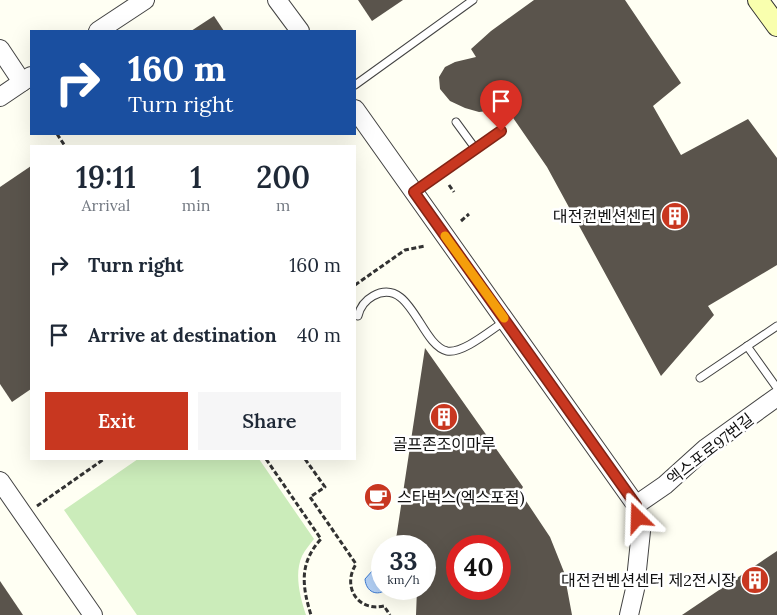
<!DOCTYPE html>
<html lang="en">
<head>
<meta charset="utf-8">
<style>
	body { margin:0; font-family:Lora,"Noto Sans KR",serif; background:#f6f6f7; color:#1f2937; height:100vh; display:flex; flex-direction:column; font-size:19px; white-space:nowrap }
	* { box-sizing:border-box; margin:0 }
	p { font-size:16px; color:#747a83 }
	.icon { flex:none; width:28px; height:28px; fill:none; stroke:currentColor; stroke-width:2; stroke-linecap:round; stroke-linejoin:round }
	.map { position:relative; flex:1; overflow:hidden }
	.drawer { position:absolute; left:30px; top:145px; width:326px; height:315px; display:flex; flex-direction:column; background:#fff; border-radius:0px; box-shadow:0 5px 20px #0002 }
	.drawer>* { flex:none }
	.banner { position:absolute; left:30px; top:30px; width:326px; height:105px; border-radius:0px; box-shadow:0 5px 20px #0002; background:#1a4fa0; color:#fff; overflow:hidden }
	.speed { position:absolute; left:371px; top:535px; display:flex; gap:10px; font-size:25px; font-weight:700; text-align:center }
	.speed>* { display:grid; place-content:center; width:65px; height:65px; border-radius:50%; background:#fff; box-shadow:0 5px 20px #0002; line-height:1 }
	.speed small { font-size:12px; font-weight:400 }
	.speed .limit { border:8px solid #d22; background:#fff; color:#111 }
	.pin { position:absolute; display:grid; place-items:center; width:42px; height:42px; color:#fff; margin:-51px -21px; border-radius:50% 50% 50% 0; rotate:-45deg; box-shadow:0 0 5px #0007 }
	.pin .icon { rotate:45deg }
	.me { position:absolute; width:55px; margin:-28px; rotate:338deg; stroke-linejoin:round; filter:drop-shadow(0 0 4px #0008) }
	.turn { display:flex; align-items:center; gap:18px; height:105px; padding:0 15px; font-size:22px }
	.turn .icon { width:65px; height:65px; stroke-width:2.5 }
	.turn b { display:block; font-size:35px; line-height:42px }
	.eta { display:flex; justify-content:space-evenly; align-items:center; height:85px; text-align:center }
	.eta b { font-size:30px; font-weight:600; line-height:35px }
	.action { display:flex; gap:10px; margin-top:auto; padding:10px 15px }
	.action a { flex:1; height:58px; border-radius:0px; background:#c83720; color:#fff; font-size:20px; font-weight:600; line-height:58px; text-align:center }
	.action a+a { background:#f6f6f7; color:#1f2937 }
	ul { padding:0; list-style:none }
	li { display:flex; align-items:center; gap:15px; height:70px; padding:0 15px }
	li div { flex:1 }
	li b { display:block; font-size:19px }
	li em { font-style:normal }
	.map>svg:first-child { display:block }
</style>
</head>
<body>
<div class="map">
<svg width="777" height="615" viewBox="0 0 777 615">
	<rect width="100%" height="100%" fill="#fffff3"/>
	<!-- green -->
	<path fill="#cbecba" d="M 138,459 L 259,459 L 314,539 C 310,544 305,550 302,556 C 294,574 300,597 306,615 L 137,615 L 64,510 Z"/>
	<!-- water -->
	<path fill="#b5d3f9" stroke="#3879d4" d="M 381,569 L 382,589 L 387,589 C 377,597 366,592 365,579 L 373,570 Z"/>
	<!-- building -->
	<g fill="#5a544c" fill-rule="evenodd">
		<path d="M 358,0 L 403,0 L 372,21 Z"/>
		<path d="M 534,0 L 625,0 L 681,83 L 653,106 L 681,155 L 748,119 L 777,158 L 777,265 L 708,306 L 714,315 L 661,376 L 547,167 L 507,109 L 479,112 L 465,108 L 450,101 L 440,89 L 439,77 L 445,67 L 455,62 L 476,57 L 471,49 L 491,31 Z"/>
		<path d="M 214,16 L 224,31 L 191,31 Z"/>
		<path d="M 31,166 L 31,389 L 12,402 L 0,384 L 0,187 Z"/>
		<path d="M 425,348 L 523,487 L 520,492 L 550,537 L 564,572 L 572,615 L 416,615 L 417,589 L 425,589 L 425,546 L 399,546 L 396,539 ZM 458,546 L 500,546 L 500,589 L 458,589 Z"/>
		<path d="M 777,551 L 777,615 L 682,615 Z"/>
		<path d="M 0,581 L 23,615 L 0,615 Z"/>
	</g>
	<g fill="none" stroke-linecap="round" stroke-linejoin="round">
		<defs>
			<g id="service">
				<path d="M 355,85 L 473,0"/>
				<path d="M 475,148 L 501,131"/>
				<path d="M 415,191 L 475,148 L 456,122"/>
				<path d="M 358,316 C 360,307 364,301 373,296 C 411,275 420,345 447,351 C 463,354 492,329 505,321"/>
				<path d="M 747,346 L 777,388"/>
				<path d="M 700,378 L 777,326"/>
			</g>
			<g id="tertiary">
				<path d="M 277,0 L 300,31"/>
				<path d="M 98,31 L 145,0"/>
				<path d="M 0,49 L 22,82"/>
				<path d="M 0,97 L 31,76"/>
				<path d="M 355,109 L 636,505 L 641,531 L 635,589 L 629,615"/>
				<path d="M 0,481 L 93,615"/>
				<path d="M 636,505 L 665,485 L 706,448 L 777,397"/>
			</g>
			<path id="secondary" d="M 758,0 L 777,26"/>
		</defs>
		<!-- service casing -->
		<use href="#service" stroke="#434343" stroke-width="9"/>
		<!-- tertiary casing -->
		<use href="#tertiary" stroke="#434343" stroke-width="20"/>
		<!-- secondary casing -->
		<use href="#secondary" stroke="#323232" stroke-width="22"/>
		<!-- path -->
		<g stroke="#323232" stroke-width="3" stroke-dasharray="5 2.5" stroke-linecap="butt">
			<path d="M 57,134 L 65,146"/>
			<path d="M 449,185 L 454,192"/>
			<path d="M 461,221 L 469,214"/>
			<path d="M 355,285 L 405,250 L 425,246"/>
			<path d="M 266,459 L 321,539 C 299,563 302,586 311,615"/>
			<path d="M 305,459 L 325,487 L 310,497 L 356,564 C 342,586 357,612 384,606 L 390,615"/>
			<path d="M 37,506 L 104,459"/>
		</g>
		<!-- service -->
		<use href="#service" stroke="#fff" stroke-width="7"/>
		<!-- tertiary -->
		<use href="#tertiary" stroke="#fff" stroke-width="18"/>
		<!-- secondary -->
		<use href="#secondary" stroke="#f9ffae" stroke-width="20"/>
	</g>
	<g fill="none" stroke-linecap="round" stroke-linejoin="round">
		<defs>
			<path id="route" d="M 501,131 L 414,192 L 636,505 L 638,518"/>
		</defs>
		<!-- route casing -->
		<use href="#route" stroke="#822415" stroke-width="12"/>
		<!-- route -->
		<use href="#route" stroke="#c83720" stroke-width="9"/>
		<!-- slow -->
		<path stroke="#f59e0b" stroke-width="9" d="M 445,236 L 504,318"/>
	</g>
	<!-- icons -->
	<defs>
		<symbol id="building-disc" viewBox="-11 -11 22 22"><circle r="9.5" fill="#c83720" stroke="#fff"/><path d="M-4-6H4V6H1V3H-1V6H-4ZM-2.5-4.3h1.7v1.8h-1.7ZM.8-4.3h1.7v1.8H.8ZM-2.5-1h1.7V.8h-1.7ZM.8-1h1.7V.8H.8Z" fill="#fff"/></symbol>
		<symbol id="cafe-disc" viewBox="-11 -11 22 22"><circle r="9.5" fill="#c83720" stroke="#fff"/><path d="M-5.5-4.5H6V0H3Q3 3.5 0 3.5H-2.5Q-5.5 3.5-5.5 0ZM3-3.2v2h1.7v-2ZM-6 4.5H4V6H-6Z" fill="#fff"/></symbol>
	</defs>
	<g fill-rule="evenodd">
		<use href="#building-disc" x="659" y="200" width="32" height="32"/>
		<use href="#building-disc" x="428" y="401" width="32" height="32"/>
		<use href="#cafe-disc" x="362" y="481" width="32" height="32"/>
		<use href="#building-disc" x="739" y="564" width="32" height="32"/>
	</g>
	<g text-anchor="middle" stroke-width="5" stroke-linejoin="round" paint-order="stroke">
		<!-- poi labels -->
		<g font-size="16" fill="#101010" stroke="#fff" text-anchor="end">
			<text x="656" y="222">대전컨벤션센터</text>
			<text x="444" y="450" text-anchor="middle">골프존조이마루</text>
			<text x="397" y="503" text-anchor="start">스타벅스(엑스포점)</text>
			<text x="736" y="586">대전컨벤션센터 제2전시장</text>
		</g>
		<!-- street labels -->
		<g font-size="16" fill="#101010" stroke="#fff">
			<text transform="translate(710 449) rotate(-38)" y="6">엑스포로97번길</text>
		</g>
	</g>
</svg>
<div class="speed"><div>33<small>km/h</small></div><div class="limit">40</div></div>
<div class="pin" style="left:501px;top:131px;background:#d93025"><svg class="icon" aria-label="arrive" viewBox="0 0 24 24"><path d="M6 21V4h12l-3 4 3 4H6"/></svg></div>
<svg class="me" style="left:638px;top:518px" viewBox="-20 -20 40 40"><path d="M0-17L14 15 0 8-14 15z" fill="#c83720" stroke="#fff" stroke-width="4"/></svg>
<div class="banner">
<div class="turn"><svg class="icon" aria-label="right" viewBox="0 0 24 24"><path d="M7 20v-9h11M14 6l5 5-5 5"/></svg><div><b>160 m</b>Turn right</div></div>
</div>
<section class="drawer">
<div class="eta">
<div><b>19:11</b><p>Arrival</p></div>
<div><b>1</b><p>min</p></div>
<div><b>200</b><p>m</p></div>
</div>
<ul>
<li><svg class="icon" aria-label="right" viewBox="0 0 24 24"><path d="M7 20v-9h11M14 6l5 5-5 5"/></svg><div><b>Turn right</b></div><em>160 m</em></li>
<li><svg class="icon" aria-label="arrive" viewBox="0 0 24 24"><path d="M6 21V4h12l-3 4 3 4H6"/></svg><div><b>Arrive at destination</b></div><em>40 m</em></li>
</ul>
<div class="action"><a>Exit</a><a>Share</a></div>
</section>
</div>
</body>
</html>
